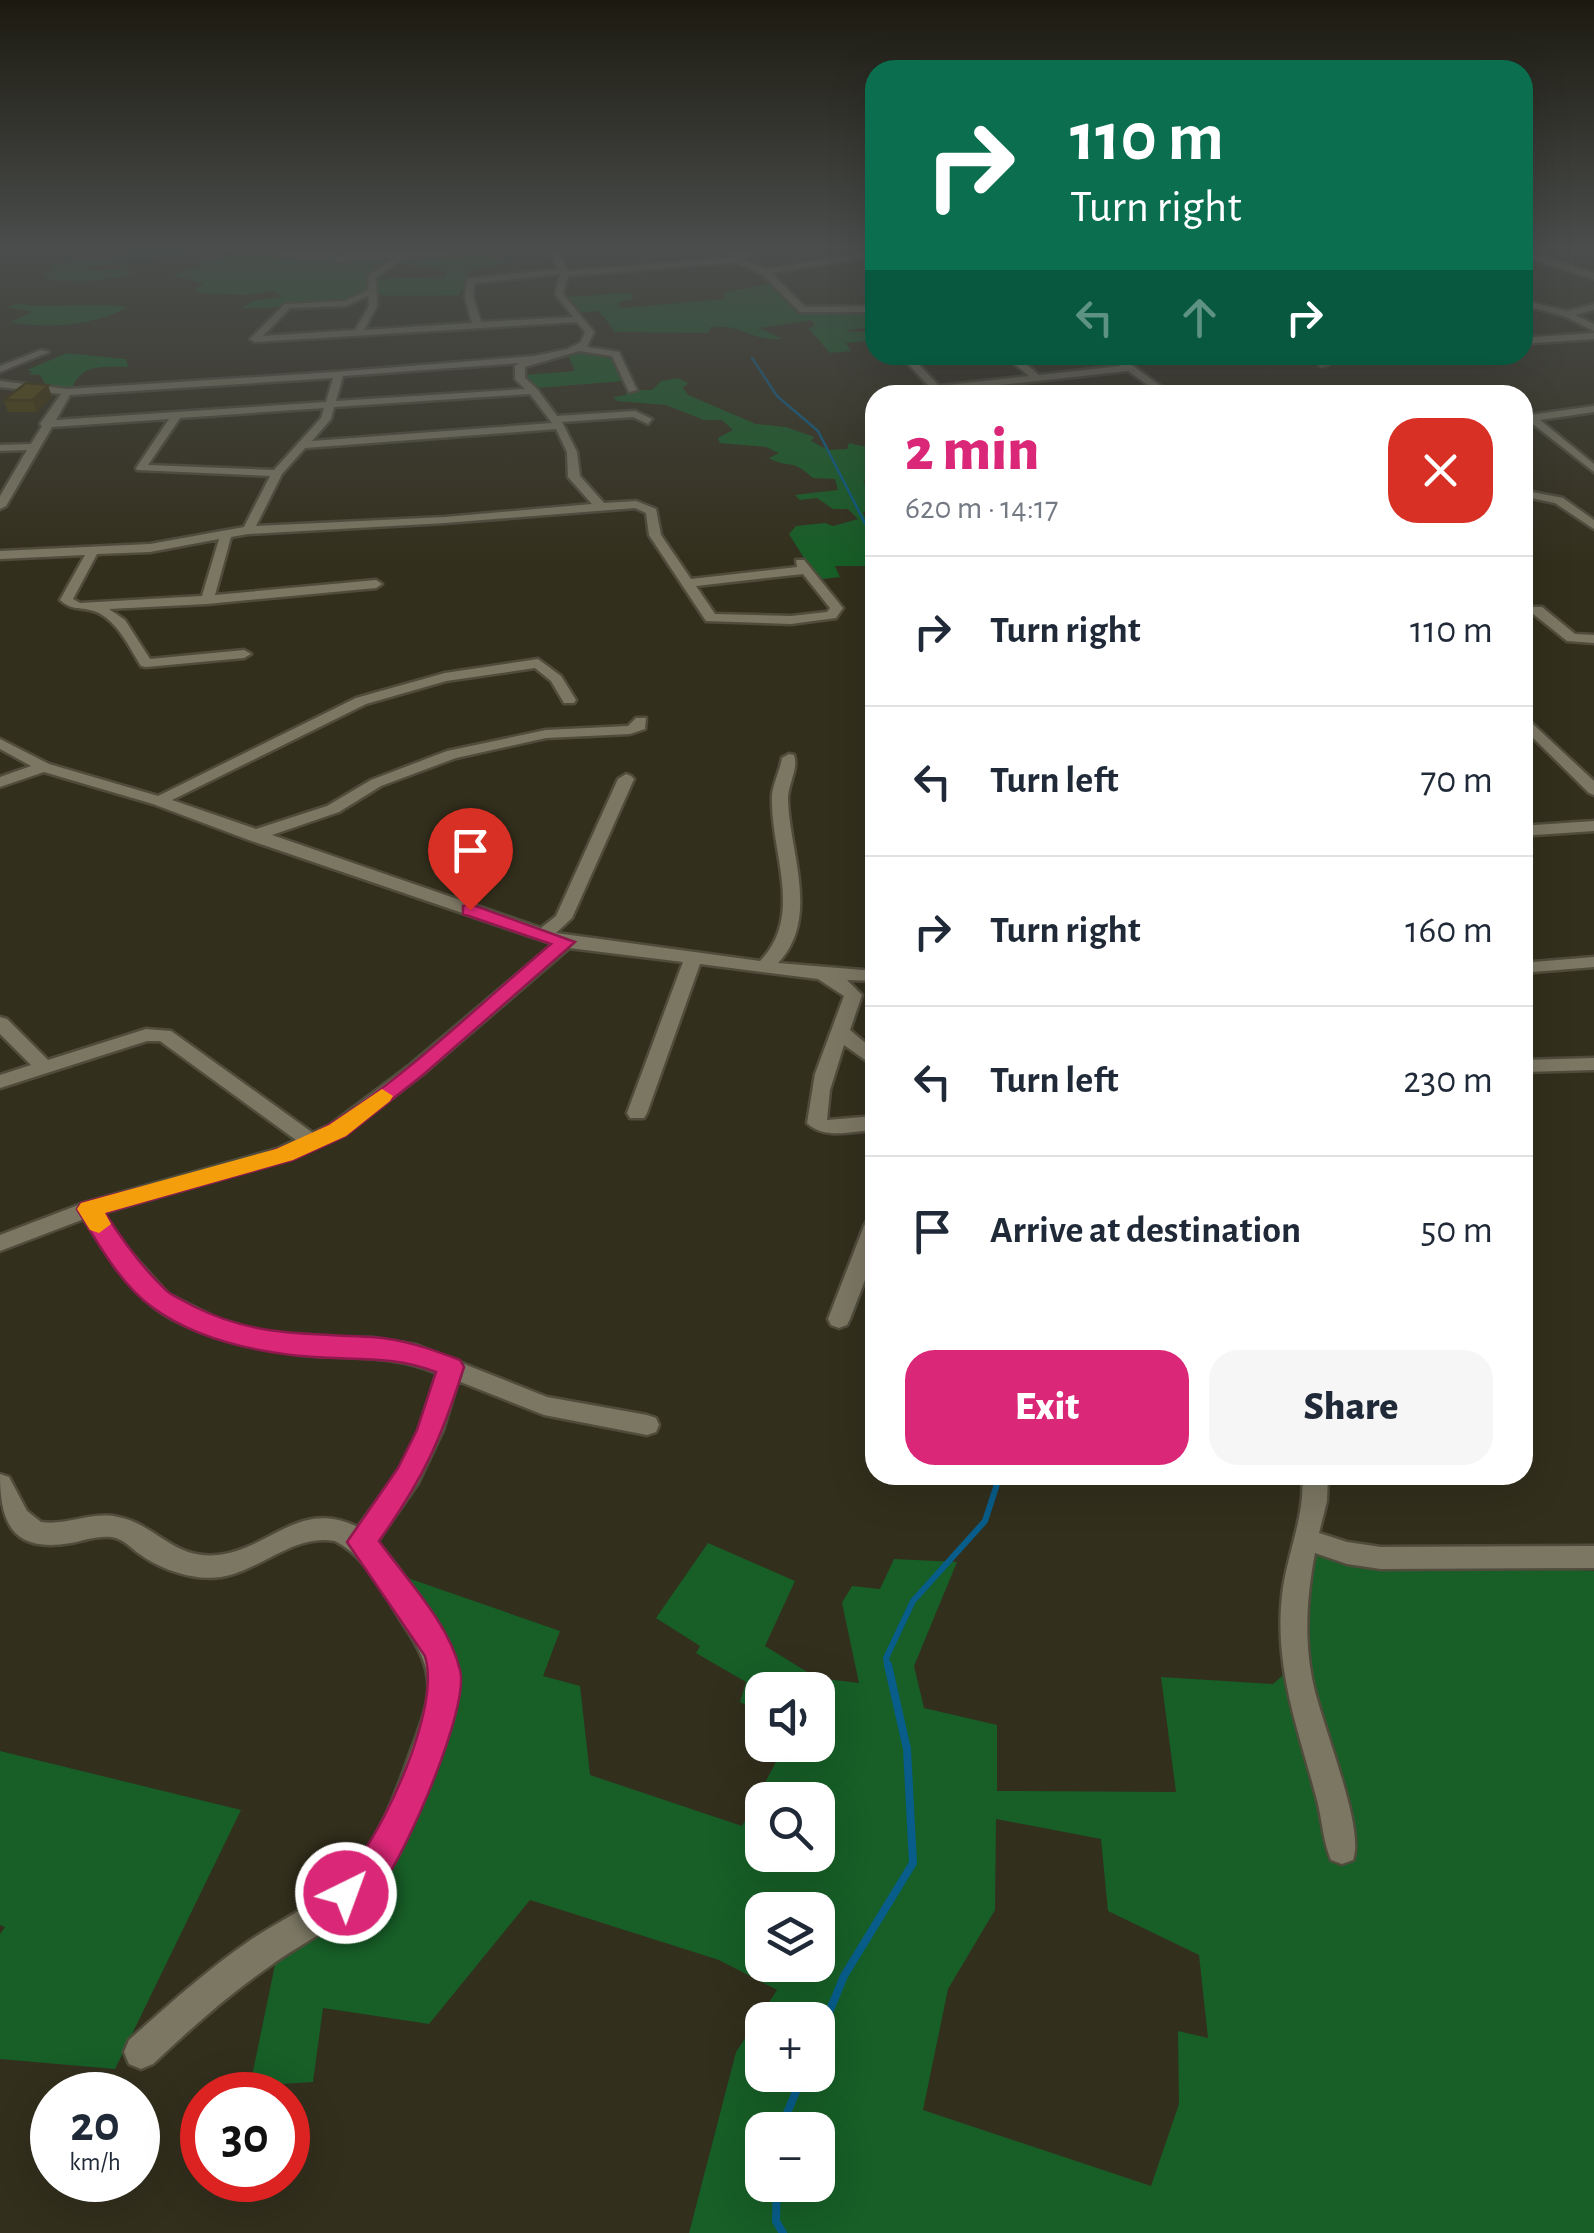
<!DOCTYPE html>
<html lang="en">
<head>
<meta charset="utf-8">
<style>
	body { margin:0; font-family:"Alegreya Sans",sans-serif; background:#f6f6f7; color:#1f2937; height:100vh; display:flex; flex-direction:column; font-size:38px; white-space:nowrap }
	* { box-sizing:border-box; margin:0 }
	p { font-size:32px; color:#747a83 }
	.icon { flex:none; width:55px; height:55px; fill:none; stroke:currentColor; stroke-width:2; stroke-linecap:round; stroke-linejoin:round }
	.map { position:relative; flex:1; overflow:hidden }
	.panel { position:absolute; left:865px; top:385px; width:668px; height:1100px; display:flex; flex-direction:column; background:#fff; border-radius:30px; box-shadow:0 10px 40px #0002 }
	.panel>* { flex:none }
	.guide { position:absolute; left:865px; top:60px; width:668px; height:305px; border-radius:30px; box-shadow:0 10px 40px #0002; background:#0b6e4f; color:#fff; overflow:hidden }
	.buttons { position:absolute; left:745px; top:1672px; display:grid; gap:20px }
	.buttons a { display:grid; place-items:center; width:90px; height:90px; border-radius:20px; background:#fff; box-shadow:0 10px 40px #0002; font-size:50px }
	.speed { position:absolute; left:30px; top:2072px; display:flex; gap:20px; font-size:50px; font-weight:700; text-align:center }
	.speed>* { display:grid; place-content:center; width:130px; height:130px; border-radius:50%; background:#fff; box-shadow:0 10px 40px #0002; line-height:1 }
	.speed small { font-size:25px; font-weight:400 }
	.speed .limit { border:15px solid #d22; background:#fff; color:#111 }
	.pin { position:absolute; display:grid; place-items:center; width:85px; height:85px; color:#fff; margin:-102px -42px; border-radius:50% 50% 50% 0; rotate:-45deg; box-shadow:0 0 10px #0007 }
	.pin .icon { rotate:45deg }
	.me { position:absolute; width:110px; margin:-55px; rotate:42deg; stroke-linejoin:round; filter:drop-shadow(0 0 8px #0008) }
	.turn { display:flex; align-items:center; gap:35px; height:210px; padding:0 40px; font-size:45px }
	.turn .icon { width:130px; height:130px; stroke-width:2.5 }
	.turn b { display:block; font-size:70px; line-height:85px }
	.lanes { display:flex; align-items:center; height:95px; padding:0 40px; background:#0003; justify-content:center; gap:50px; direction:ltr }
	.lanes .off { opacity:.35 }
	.round { display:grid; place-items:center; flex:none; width:105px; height:105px; border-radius:30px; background:#f6f6f7 }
	.head { display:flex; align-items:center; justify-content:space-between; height:170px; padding:0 40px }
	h1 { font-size:60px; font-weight:800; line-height:75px; color:#db2777 }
	.button { display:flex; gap:20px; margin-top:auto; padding:20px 40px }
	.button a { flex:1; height:115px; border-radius:30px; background:#db2777; color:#fff; font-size:40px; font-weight:800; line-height:115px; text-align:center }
	.button a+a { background:#f6f6f7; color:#1f2937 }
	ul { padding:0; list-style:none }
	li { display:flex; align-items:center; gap:30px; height:150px; padding:0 40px; border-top:2px solid #e0e1e3 }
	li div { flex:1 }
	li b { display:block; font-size:38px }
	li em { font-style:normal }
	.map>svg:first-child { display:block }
</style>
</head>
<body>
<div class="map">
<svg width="1594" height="2233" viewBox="0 0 1594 2233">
	<rect width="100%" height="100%" fill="#332f1d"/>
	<!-- green -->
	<g fill="#175e27" fill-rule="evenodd">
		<path d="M 124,250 L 195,254 L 118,261 L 83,270 L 121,270 L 132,274 C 106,282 73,282 46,279 L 49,277 L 43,274 L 52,272 L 46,265 L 127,256 Z"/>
		<path d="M 237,255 L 391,258 L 372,270 L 368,290 C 335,308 280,307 243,308 L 253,301 L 282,297 L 275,291 L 245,295 L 199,293 L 195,289 L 204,284 L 172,275 L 203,264 L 200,262 Z"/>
		<path d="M 485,255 L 511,262 L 466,271 L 469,279 L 459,295 L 387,296 L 379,294 L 374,279 L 446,277 L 446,271 L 395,262 L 400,258 Z"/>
		<path d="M 768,284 L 798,314 L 875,309 L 875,326 L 844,331 L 875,332 L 875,340 L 846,343 L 851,351 L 830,353 L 808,328 L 815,326 L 811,320 L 760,328 L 782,339 C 750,341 744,324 710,327 L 708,333 L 615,332 L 599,311 L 577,313 L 564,297 L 629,293 L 634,299 L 618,302 L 621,308 L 726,299 L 723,293 Z"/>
		<path d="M 17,304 C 55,309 91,301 128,307 C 94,326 48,329 10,322 L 33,312 L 7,307 Z"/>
		<path d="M 583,350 L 611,354 L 623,381 L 537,388 L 524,375 L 575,371 L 567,354 Z"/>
		<path d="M 67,353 L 126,359 L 128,367 C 104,367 82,363 72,388 L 46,385 L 40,375 L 29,374 L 32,371 L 27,370 Z"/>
		<path d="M 678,378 L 688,383 L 683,388 L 688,395 L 756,424 L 786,427 L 814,437 L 811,441 L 828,450 L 847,449 L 849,443 L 875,449 L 875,460 L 870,462 L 875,466 L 875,479 L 863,481 L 875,496 L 875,507 L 863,512 L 875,550 L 875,566 L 835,566 L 840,577 L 823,579 L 811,569 L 789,534 L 796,526 L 825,523 L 833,526 L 858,519 L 848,509 L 833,509 L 817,498 L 800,500 L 795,495 L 838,490 L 835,479 L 813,478 C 790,457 792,470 769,458 L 779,453 L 766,447 L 720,443 L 718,438 L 733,430 L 722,420 L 704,420 L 666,405 L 617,401 L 613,397 L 626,395 L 626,390 L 652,390 L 661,381 Z"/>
		<path d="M 708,1543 L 795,1581 L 765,1646 L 817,1678 L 859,1683 L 842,1603 L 852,1586 L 880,1589 L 894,1559 L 957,1562 L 914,1666 L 924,1708 L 997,1725 L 997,1791 L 1176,1792 L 1161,1677 L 1273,1684 L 1305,1656 L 1305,1592 L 1312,1553 L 1594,1571 L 1594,2233 L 689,2233 L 736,2052 L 777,1990 L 719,1960 L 530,1900 L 429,2024 L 323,2008 L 313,2082 L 250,2086 L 277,1955 L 391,1871 L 457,1698 L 452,1664 L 399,1575 L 560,1631 L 543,1676 L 580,1686 L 590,1775 L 742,1826 L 785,1745 L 818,1745 L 818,1690 L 762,1690 L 762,1713 L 740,1702 L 746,1682 L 696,1653 L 700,1646 L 656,1618 ZM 762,1800 L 818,1800 L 818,1855 L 762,1855 ZM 996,1819 L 1101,1839 L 1108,1911 L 1199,1955 L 1208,2038 L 1178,2031 L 1179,2104 L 1151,2186 L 923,2110 L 948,1989 L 995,1910 ZM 762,1910 L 818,1910 L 818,1965 L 762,1965 ZM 762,2020 L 818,2020 L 818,2075 L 762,2075 ZM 762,2130 L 818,2130 L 818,2185 L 762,2185 Z"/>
		<path d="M 0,1751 L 241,1810 L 115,2069 L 0,2059 L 0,1934 L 5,1927 L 0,1925 Z"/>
	</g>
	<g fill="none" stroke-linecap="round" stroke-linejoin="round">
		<!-- stream-far2 -->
		<path stroke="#085d8a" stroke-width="2.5" d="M 752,358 L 777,396 L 818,431 L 875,543"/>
		<!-- stream-far1 -->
		<path stroke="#085d8a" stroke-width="6" d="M 888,1667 L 886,1658 L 913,1601 L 985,1521 L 1000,1475"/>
		<!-- stream -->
		<g stroke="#085d8a" stroke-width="8">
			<path d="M 818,2039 L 844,1976 L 913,1863 L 907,1749 L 888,1665"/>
			<path d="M 780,2130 L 803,2075"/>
			<path d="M 777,2185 L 776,2221 L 783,2233"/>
		</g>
		<defs>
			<g id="minor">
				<path d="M 550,250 L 558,250 L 567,271 L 731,258 L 728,250 L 737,253 L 775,250 L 739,258 L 766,269 L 875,252 L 875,256 L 771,273 L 805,307 L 875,306 L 875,312 L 800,312 L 762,274 L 735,262 L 568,276 L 563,294 L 594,332 L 587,347 L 619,352 L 637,390 L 629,392 L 612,356 L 579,351 L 525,367 L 525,378 L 537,389 L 557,416 L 635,411 L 652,419 L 648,424 L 633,417 L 562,422 L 577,452 L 580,476 L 604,503 L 636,501 L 656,509 L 661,535 L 691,579 L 797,567 L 796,560 L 804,560 L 843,608 L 836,618 L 791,624 L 706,621 L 649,535 L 646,513 L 635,508 L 445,523 L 248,534 L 231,537 L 215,595 L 376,580 L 382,584 L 376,588 L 207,604 L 109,609 L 125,620 L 150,659 L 244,650 L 251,654 L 244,658 L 146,667 L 141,666 C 129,647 115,615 90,610 C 76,607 72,610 60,600 L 85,555 L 0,559 L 0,551 L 150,544 L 244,527 L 270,476 L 137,470 L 136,468 L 169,419 L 52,427 L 6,506 L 0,509 L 0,496 L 27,450 L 0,451 L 0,445 L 31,444 L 42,426 L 40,424 L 61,394 L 0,387 L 0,381 L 67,389 L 335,372 L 534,356 L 568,349 L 581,342 L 585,332 L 577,322 L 255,342 L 250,339 L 285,304 L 345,301 L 368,290 L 369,275 L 400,254 L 403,258 L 376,278 L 377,306 L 364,330 L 472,323 L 465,297 L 467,279 L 558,269 ZM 560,274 L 555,294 L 573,317 L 481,322 L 473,297 L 474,283 ZM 368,296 L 369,306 L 355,330 L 263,336 L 290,308 L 346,306 ZM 519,363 L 515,366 L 515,379 L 525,389 L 336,401 L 343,376 ZM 333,378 L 326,402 L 56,420 L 70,395 ZM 530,394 L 552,423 L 312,441 L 331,419 L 334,407 ZM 324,408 L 321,418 L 274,470 L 148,465 L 180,418 ZM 556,429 L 567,452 L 568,477 L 592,504 L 445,517 L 256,526 L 282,474 L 305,448 ZM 219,539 L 202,596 L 80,603 L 73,599 L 97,554 L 150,552 ZM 803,574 L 830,608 L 827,612 L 791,616 L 715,614 L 696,586 Z"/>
				<path d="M 1522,300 L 1567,311 L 1594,304 L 1594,310 L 1575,315 L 1594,324 L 1594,331 L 1564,316 L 1522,305 Z"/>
				<path d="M 1594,333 L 1594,339 L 1522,344 L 1522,338 Z"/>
				<path d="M 41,350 L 49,352 L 0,372 L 0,366 Z"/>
				<path d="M 900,355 L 910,355 L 939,386 L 1029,376 L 1004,355 L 1015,355 L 1039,375 L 1121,366 L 1107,355 L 1118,355 L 1173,395 L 1162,395 L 1128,371 L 944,391 L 947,395 L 937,395 Z"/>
				<path d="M 1312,355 L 1322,355 L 1329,364 L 1321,366 Z"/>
				<path d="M 1594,406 L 1594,412 L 1540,420 L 1594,464 L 1594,472 L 1529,421 L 1522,422 L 1522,416 Z"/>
				<path d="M 1522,490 L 1563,498 L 1594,520 L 1594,529 L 1555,503 L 1522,496 Z"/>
				<path d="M 1532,607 L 1542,607 L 1575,634 L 1594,635 L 1594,643 L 1567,641 L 1532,613 Z"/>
				<path d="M 538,659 L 561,676 L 576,700 L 574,703 L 564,703 L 551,681 L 535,668 L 446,681 L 366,704 L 172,800 L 256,829 L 327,806 L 371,780 L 447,751 L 546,730 L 628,726 L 636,718 L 646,718 L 645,729 L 630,734 L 546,738 L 456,758 L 381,786 L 339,812 L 272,835 L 541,928 L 556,916 L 618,779 L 626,774 L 631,776 L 634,779 L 572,918 L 556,933 L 760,961 C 805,915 770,852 772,796 C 773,783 780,771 782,758 L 789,754 L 794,755 C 799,770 787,785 788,801 C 790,854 820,919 778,963 L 875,971 L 875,981 L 847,980 L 862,995 L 850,1030 L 875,1051 L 875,1067 L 844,1045 L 830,1090 L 827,1120 L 875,1116 L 875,1130 C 853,1131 824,1140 807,1123 L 815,1074 L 844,996 L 818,979 L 700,964 L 647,1113 L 644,1118 L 630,1118 L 627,1113 L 683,962 L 569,948 L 424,1073 L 344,1135 L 291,1159 L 102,1213 L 124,1245 L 168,1294 L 218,1319 L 263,1332 L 317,1338 L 373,1338 L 416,1345 L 547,1397 L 647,1415 L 656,1418 L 659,1425 L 656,1432 L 647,1435 L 544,1415 L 458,1381 L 443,1430 L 418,1483 L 377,1542 C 401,1569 449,1636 456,1671 C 465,1718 403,1861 369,1896 C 341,1925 303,1942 270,1966 C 228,1995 190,2029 153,2064 L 141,2069 L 129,2064 L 124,2052 L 129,2040 C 168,2005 208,1969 252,1939 C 286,1917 324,1900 351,1870 C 380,1837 395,1796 409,1756 C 432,1695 440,1678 402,1622 C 383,1593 367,1557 335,1541 C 294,1533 260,1571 221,1577 C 195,1581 162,1570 141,1555 C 133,1550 126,1541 116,1538 C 102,1534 85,1540 71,1543 C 13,1553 0,1524 0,1474 L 9,1477 L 27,1511 L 41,1522 C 67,1526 92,1511 118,1517 C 156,1524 173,1560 218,1555 C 271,1549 299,1498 358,1527 L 400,1469 L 419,1430 L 437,1373 C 397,1356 360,1358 317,1356 C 270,1353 186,1336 150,1304 C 124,1280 103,1249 84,1219 L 0,1251 L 0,1235 L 81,1204 L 277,1149 L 296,1140 L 160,1041 L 147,1041 L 0,1088 L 0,1075 L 31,1065 L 0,1034 L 0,1017 L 7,1019 L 48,1060 L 146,1029 L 171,1031 L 313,1133 L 330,1125 L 410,1065 L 553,944 L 246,839 L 153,804 L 44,772 L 0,787 L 0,777 L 31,766 L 0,749 L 0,739 L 49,764 L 158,796 L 356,698 L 445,673 Z"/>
				<path d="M 1522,714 L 1594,781 L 1594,795 L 1589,793 L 1522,727 Z"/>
				<path d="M 1594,821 L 1594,831 L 1522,836 L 1522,826 Z"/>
				<path d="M 1594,957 L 1594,967 L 1522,973 L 1522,963 Z"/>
				<path d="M 1594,1058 L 1594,1070 L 1522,1072 L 1522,1060 Z"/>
				<path d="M 875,1218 L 875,1254 L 850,1319 L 847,1325 L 839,1328 L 831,1325 L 828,1319 L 864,1226 L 867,1221 Z"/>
				<path d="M 1302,1475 L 1328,1475 L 1327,1501 L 1319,1533 L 1347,1542 L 1381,1547 L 1594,1546 L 1594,1568 L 1381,1569 L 1347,1564 L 1315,1553 C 1307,1595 1304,1637 1312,1678 C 1319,1719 1366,1828 1353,1860 L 1342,1864 L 1331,1860 C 1323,1841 1322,1819 1317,1800 C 1299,1731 1274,1669 1282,1596 C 1286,1556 1306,1515 1302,1475 Z"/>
			</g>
			<g id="tertiary">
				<path d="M 224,250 L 340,255 L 539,250 L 340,261 Z"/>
				<path d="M 1522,250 L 1594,273 L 1594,279 L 1522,256 Z"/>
			</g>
		</defs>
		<!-- minor casing -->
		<use href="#minor" stroke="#4f4c3c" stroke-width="5"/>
		<!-- tertiary casing -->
		<use href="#tertiary" stroke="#4f4c3c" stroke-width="5"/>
		<!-- minor -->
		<use href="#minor" fill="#7b7763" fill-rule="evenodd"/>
		<!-- tertiary -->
		<use href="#tertiary" fill="#7b7763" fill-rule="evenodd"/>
	</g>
	<!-- wall -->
	<path fill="#483e0b" d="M 52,397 L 37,412 L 8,412 L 4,400 Z"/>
	<!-- shaded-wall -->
	<path fill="#3b3209" d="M 48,385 L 52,397 L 37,412 L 33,400 Z"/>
	<!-- building -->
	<path fill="#54480d" stroke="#3b3209" stroke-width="2.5" d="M 26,383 L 48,385 L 33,400 L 4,400 Z"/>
	<!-- sky -->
	<linearGradient id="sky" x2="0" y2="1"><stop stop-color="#1c1a10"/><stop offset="0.44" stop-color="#4a4d4c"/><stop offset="1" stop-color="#4a4d4c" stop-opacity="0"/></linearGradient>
	<rect width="1594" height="563" fill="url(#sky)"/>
	<!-- route -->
	<path fill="#db2777" stroke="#8e194d" stroke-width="2.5" d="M 470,904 L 575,942 L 424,1074 L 346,1136 L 293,1160 L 105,1213 C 123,1241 143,1269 167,1291 C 174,1297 185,1301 193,1306 C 255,1337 305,1333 372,1337 C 403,1339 431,1349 460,1360 L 464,1367 C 441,1440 423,1479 379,1541 C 407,1580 449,1623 460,1670 C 470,1707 407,1851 383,1883 C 374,1895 360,1905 346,1910 L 334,1905 L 329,1893 C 336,1877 348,1871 359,1858 C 390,1816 440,1706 425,1656 L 347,1542 L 398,1468 L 417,1430 L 436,1372 C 394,1356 357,1360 314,1357 C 260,1353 197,1340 152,1307 C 121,1285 97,1242 77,1209 L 81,1203 C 154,1182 268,1163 330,1124 C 404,1079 483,1001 551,944 L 463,914 L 463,906 Z"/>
	<!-- slow -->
	<path fill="#f59e0b" d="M 382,1089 L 393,1096 L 390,1101 L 346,1136 L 293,1160 L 105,1213 L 111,1224 L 99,1233 L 90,1230 L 77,1209 L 81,1203 L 276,1149 L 329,1125 Z"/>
</svg>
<div class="buttons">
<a><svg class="icon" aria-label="sound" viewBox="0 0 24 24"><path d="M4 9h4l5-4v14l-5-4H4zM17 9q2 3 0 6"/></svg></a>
<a><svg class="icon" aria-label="search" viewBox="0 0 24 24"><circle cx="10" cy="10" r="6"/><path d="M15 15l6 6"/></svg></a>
<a><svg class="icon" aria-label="layers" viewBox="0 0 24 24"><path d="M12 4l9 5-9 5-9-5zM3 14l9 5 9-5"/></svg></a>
<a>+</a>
<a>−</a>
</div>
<div class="speed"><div>20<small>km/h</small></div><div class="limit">30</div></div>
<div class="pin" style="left:470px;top:910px;background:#d93025"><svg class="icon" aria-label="arrive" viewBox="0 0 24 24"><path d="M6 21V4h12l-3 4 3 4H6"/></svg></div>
<svg class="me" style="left:346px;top:1893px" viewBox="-20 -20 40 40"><circle r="17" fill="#db2777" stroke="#fff" stroke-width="3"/><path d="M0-11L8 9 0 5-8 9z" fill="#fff"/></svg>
<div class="guide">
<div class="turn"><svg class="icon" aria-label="right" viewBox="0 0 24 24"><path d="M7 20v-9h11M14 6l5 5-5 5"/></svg><div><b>110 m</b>Turn right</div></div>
<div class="lanes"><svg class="icon off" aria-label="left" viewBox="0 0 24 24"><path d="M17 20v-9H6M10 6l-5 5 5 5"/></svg><svg class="icon off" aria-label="ahead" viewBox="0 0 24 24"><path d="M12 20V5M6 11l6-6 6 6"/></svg><svg class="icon" aria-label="right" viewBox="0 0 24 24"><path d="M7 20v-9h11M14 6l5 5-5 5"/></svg></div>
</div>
<section class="panel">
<div class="head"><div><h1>2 min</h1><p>620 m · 14:17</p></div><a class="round" style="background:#d93025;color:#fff"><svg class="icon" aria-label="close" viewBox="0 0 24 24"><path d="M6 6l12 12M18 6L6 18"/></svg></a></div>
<ul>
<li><svg class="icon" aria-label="right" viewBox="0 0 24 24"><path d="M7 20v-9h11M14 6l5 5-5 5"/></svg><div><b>Turn right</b></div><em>110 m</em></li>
<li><svg class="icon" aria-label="left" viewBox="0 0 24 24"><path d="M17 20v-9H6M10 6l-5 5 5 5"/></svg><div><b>Turn left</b></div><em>70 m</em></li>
<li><svg class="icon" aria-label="right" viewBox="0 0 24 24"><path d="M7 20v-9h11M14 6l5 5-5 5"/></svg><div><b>Turn right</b></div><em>160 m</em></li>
<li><svg class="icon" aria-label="left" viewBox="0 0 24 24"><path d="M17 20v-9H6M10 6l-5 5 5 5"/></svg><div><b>Turn left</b></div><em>230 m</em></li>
<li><svg class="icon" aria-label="arrive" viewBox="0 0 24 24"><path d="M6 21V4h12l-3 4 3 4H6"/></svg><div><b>Arrive at destination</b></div><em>50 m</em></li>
</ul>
<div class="button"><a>Exit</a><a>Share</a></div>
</section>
</div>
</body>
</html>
